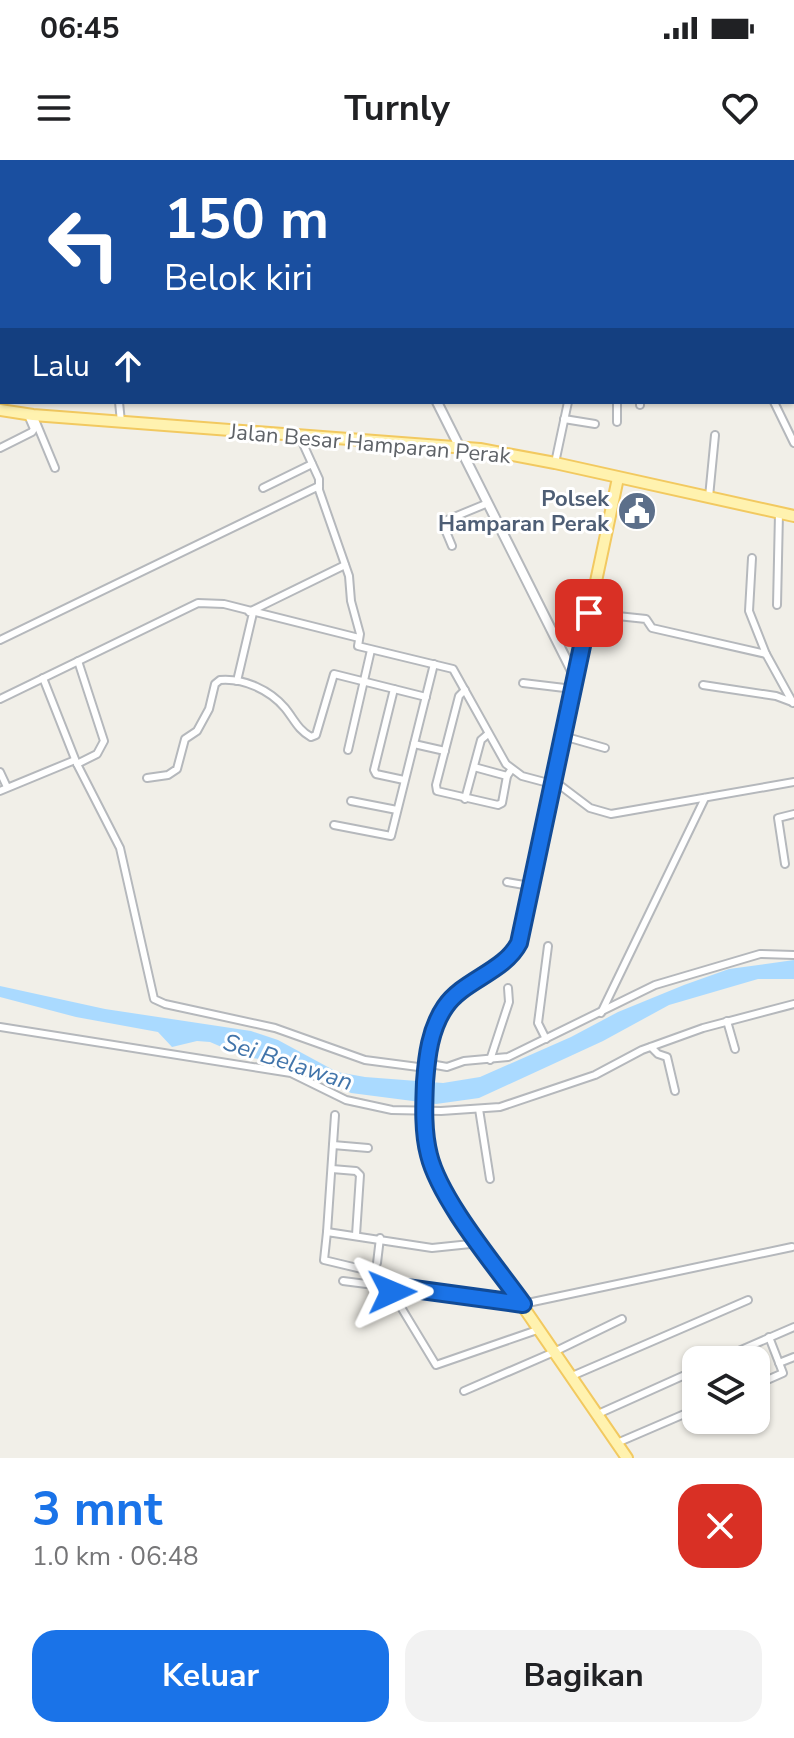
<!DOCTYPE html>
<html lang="id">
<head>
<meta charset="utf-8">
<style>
	body { margin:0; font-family:"Nunito Sans",sans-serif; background:#f2f2f2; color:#202124; height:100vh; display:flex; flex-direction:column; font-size:30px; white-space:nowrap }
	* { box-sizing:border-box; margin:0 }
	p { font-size:26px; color:#757577 }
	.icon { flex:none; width:44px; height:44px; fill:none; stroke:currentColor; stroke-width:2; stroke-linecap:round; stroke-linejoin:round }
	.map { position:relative; height:1298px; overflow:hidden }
	.sheet { display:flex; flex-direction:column; background:#fff; flex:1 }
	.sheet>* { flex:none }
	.banner { position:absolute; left:0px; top:0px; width:794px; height:244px; box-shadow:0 2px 6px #0004; background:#1a4fa0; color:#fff; overflow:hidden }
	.tools { position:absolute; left:682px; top:1186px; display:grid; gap:16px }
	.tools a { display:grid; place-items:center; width:88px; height:88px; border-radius:16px; background:#fff; box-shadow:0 2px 6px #0004; font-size:40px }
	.pin { position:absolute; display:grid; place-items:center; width:68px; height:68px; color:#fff; margin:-34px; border-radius:16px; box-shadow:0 4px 12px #0006 }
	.me { position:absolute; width:88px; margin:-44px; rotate:89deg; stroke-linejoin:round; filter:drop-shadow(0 0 6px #0008) }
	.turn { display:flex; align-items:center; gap:28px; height:168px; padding:0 32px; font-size:36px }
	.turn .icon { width:104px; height:104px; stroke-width:2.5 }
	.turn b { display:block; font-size:56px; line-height:68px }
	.then { display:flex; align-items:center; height:76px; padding:0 32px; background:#0003; gap:16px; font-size:30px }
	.round { display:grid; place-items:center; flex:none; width:84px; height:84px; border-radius:24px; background:#f2f2f2 }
	.head { display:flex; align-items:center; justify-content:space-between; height:136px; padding:0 32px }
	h1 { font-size:48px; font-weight:700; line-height:60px; color:#1a73e8 }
	.cta { display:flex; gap:16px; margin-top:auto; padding:16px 32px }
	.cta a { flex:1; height:92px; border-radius:24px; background:#1a73e8; color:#fff; font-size:32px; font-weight:700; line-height:92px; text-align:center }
	.cta a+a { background:#f2f2f2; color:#202124 }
	.status { display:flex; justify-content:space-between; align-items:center; height:56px; padding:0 40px; background:#fff; direction:ltr }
	.status svg { height:22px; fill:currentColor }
	header { display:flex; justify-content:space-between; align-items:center; height:104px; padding:0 32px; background:#fff; font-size:36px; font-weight:700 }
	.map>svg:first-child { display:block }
</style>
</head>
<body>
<div class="status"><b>06:45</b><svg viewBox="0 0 49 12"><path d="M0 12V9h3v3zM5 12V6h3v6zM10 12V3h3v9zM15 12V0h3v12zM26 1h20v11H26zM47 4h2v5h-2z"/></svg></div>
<header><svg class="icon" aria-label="menu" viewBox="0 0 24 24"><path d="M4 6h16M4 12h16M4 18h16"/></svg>Turnly<svg class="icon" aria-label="heart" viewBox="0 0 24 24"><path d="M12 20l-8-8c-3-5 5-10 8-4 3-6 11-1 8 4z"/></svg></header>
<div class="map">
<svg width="794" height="1298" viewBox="0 0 794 1298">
	<rect width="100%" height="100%" fill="#f1efe8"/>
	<!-- water -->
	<path fill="#aadaff" d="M 794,800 L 794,819 L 758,819 L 669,845 L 603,881 L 479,938 L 436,944 L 351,933 L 289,903 L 245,897 L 210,882 L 197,881 L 172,887 L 158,872 L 76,857 L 0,837 L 0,826 L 105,849 L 251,871 L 278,880 L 337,912 L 365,917 L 443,923 L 480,917 L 571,877 L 618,852 L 684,825 L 729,809 Z"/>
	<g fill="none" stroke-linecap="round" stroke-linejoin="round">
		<!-- stream -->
		<path stroke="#aadaff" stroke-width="2" d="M 751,2 L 757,0"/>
		<defs>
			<g id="minor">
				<path d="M 9,0 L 14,0"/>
				<path d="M 476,0 L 477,2"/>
				<path d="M 654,0 L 655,2"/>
				<path d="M 55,2 L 59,0"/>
				<path d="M 121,2 L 125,0"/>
				<path d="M 424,2 L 427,0"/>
				<path d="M 555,2 L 559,0"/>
				<path d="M 0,107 L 2,107"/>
				<path d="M 792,125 L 794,124"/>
				<path d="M 792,174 L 794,179"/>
				<path d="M 0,204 L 2,209"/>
				<path d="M 119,242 L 121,262"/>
				<path d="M 617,242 L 617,262"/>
				<path d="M 774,242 L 794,283"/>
				<path d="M 640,245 L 640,242"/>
				<path d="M 33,255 L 55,308"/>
				<path d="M 564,259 L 595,264"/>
				<path d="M 299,275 L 319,319 L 319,330 L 349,416 L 351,441 L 360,474 L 358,486 L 453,509 L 506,604 L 522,616 L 552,624"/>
				<path d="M 0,288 L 32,272 L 34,269 L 28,255"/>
				<path d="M 555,303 L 568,242"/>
				<path d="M 263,328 L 312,304"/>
				<path d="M 709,337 L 715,275"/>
				<path d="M 452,386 L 442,362 L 488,343"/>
				<path d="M 752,398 L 749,451 L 766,494"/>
				<path d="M 777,445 L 779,353"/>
				<path d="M 249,452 L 345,405"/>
				<path d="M 589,453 L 646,459 L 652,468 L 766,494 L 793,543"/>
				<path d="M 0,480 L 319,326"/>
				<path d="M 43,518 L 77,604 L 120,688 L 154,839 L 165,844 L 275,868 L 365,900 L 426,908"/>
				<path d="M 237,521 L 253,453"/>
				<path d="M 523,523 L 573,529"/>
				<path d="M 703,525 L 776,536 L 792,542"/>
				<path d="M 394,529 L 374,610 L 376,614 L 404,620"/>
				<path d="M 465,530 L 459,536 L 436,625 L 437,631 L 498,645 L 502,643 L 507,616 L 511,610"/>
				<path d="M 0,539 L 198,443 L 224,444 L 359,478"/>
				<path d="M 563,576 L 605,588"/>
				<path d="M 414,584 L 445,591"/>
				<path d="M 348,590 L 371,490"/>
				<path d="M 77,604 L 97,594 L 104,581 L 78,501"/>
				<path d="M 474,607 L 507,616"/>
				<path d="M 0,612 L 7,627"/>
				<path d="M 147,618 L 168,615 L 177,609 L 185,579 L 197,571 L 209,549 L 215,524 L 220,520 C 244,518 270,530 285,548 C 294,559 298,570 311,577 L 316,575 L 334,514 L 426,537"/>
				<path d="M 553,620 L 590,648 L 611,654 L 794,622"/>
				<path d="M 0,631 L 75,600"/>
				<path d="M 465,639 L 481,580 L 488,574"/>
				<path d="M 351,641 L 397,650"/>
				<path d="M 334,665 L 391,676 L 434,504"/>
				<path d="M 785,704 L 778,658 L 794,654"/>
				<path d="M 507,722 L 530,726"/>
				<path d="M 601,853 L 705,638"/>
				<path d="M 727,861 L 735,889"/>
				<path d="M 0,867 L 291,913 L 346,940 L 392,950 L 441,951 L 500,947 L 595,915 L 642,890 L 703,868 L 794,844"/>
				<path d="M 546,879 L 538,863 L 548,786"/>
				<path d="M 651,887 L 658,894 L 667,897 L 675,931"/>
				<path d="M 427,898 L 436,905 L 447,907 L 464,901 L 508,897 L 655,825 L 760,794 L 794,795"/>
				<path d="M 490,900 L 509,842 L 508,828"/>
				<path d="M 479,949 L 490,1019"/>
				<path d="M 333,985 L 368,988"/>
				<path d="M 332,1009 L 356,1011 L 360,1015 L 356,1075"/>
				<path d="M 327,1072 L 335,955"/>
				<path d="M 377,1103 L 380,1078"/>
				<path d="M 370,1111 L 324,1100 L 327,1072 L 432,1088 L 480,1083"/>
				<path d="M 343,1121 L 523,1144 L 792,1087"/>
				<path d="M 393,1129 L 393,1134 L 436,1205 L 540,1169"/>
				<path d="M 718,1200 L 794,1167"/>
				<path d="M 779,1203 L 794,1197"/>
				<path d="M 572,1216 L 748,1140"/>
				<path d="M 756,1225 L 783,1213 L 769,1177"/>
				<path d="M 464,1231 L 554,1192 L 622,1159"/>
				<path d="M 598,1254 L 696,1210"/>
				<path d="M 617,1283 L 696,1249"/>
			</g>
			<g id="tertiary">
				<path d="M 317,0 L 318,2"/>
				<path d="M 437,242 L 575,517"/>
			</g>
			<g id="primary">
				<path d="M 0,250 L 33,255 L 480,289 L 555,303 L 794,356"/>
				<path d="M 618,318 L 519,783 C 504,810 469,821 448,843 C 413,881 421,983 441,1027 L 627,1298"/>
			</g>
		</defs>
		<!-- minor casing -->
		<use href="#minor" stroke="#b5b8bc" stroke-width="10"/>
		<!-- tertiary casing -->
		<use href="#tertiary" stroke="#b5b8bc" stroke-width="12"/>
		<!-- primary casing -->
		<use href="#primary" stroke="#f2c960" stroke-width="14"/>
		<!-- minor -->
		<use href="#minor" stroke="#fff" stroke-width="6"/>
		<!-- tertiary -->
		<use href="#tertiary" stroke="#fff" stroke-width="8"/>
		<!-- primary -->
		<use href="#primary" stroke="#fff2af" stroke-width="10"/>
	</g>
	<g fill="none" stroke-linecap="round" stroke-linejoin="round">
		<defs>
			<path id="route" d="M 392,1132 L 394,1128 L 399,1127 L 523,1144 C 495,1105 440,1040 429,995 C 423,972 424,946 425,922 C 427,896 430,869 445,847 C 463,820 504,812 519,783 L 589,453"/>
		</defs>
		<!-- route casing -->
		<use href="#route" stroke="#114b97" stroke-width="20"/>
		<!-- route -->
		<use href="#route" stroke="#1a73e8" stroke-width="14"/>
	</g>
	<!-- icons -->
	<defs>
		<symbol id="civic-disc" viewBox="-11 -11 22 22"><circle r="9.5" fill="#5c6f8a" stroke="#fff"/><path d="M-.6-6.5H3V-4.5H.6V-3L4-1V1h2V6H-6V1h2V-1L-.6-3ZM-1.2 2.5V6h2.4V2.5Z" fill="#fff"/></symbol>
	</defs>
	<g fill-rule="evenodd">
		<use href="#civic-disc" x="615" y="329" width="44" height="44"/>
	</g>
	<g text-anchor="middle" stroke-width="6" stroke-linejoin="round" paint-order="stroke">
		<!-- street labels -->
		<g font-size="22" fill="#5f6368" stroke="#fff">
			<text transform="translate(370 283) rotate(5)" y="8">Jalan Besar Hamparan Perak</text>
		</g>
		<!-- service labels -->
		<g font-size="22" font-weight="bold" fill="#4e5e75" stroke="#fff" text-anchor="end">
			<text x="609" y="346">Polsek<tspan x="609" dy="25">Hamparan Perak</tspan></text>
		</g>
		<!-- water labels -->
		<g font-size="24" font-style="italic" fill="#4174aa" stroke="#fff">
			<text transform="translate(288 902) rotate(18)" y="8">Sei Belawan</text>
		</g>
	</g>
</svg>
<div class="tools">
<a><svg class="icon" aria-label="layers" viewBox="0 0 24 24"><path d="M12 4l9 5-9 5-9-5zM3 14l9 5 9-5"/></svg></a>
</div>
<div class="pin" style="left:589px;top:453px;background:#d93025"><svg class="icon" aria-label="arrive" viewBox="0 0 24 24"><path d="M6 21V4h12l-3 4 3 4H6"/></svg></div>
<svg class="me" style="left:392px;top:1132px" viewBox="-20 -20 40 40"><path d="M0-17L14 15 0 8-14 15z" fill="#1a73e8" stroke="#fff" stroke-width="4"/></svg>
<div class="banner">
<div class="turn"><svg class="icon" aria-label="left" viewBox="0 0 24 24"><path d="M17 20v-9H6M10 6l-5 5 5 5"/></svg><div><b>150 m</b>Belok kiri</div></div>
<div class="then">Lalu<svg class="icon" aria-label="ahead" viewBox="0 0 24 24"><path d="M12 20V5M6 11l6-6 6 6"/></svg></div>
</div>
</div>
<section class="sheet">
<div class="head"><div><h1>3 mnt</h1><p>1.0 km · 06:48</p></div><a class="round" style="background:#d93025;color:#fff"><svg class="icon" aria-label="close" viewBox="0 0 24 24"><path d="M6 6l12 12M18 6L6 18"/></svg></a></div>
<div class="cta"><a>Keluar</a><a>Bagikan</a></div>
</section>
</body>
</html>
